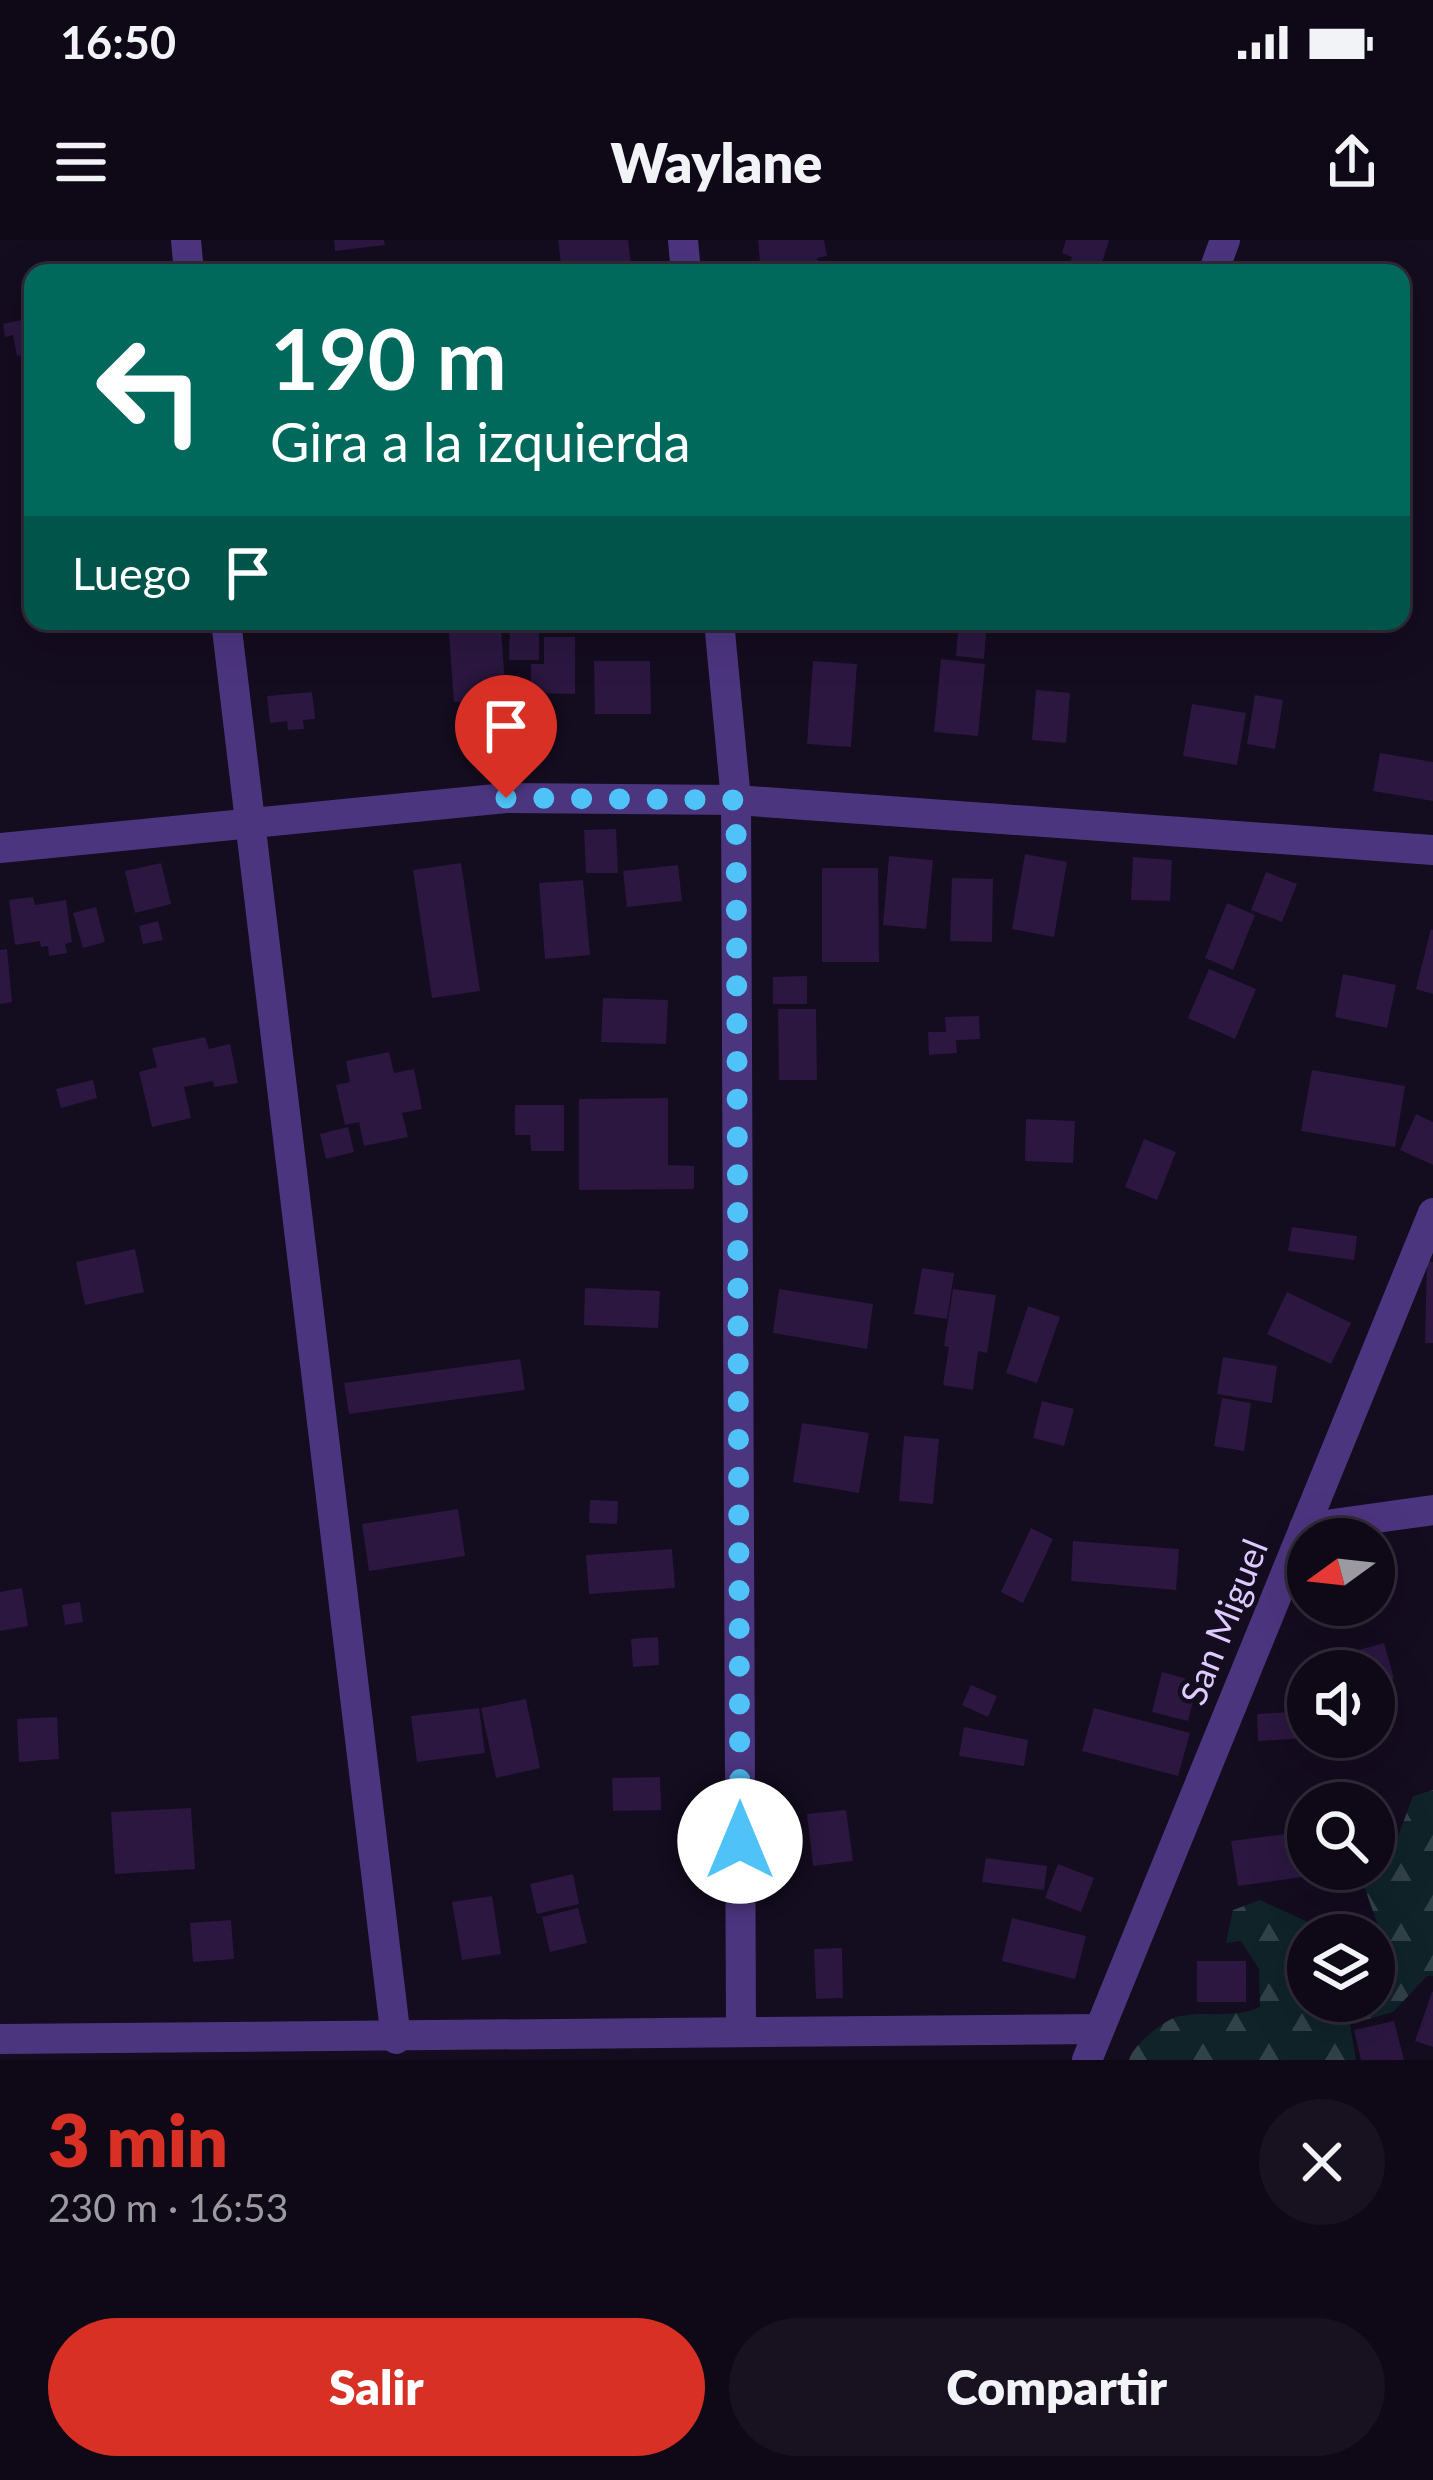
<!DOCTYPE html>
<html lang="es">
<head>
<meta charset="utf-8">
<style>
	body { margin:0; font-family:Lato,sans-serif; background:#181220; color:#f1f3f6; height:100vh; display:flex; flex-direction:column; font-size:45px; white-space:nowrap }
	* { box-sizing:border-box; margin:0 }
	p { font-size:39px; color:#9b9aa1 }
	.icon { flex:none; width:66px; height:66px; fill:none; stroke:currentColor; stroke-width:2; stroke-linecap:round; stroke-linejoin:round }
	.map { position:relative; height:1820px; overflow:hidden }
	.side { display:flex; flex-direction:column; background:#0f0917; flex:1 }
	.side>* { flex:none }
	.guide { position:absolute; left:24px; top:24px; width:1386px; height:366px; border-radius:24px; box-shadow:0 12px 48px #0002,0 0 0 3px #2f2a36; background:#00695c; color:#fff; overflow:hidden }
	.needle { width:78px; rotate:255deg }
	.buttons { position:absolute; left:1287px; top:1278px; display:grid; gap:24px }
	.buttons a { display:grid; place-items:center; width:108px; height:108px; border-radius:50%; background:#0f0917; box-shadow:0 12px 48px #0002,0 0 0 3px #2f2a36; font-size:60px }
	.pin { position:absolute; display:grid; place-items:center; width:102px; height:102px; color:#fff; margin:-123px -51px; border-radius:50% 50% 50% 0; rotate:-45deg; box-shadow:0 0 12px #0007 }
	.pin .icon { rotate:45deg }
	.me { position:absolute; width:132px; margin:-66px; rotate:0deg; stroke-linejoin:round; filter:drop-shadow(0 0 9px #0008) }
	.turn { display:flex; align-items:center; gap:42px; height:252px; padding:0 48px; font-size:54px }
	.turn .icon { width:156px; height:156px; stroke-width:2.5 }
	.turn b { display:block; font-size:84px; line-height:102px }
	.then { display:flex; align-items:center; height:114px; padding:0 48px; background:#0003; gap:24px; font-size:45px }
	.round { display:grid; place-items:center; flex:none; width:126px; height:126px; border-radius:63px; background:#181220 }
	.overview { display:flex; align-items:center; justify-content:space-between; height:204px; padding:0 48px }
	h1 { font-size:72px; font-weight:800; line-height:90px; color:#d93025 }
	.button { display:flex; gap:24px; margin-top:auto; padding:24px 48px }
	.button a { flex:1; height:138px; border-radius:72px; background:#d93025; color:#fff; font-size:48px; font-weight:800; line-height:138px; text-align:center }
	.button a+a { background:#181220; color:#f1f3f6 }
	.status { display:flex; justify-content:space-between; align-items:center; height:84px; padding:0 60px; background:#0f0917; direction:ltr }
	.status svg { height:33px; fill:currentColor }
	header { display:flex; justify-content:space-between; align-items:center; height:156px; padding:0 48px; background:#0f0917; font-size:54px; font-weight:800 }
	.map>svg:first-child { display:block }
</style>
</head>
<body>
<div class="status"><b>16:50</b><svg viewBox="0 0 49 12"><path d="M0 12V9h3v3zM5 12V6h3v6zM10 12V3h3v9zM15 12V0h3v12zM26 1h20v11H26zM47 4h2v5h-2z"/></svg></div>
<header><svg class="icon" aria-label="menu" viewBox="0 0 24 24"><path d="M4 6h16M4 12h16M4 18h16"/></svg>Waylane<svg class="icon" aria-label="share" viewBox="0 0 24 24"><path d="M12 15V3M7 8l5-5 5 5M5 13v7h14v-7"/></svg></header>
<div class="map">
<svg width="1433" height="1820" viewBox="0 0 1433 1820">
	<defs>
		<pattern id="forest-firs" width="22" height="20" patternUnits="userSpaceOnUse" patternTransform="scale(3)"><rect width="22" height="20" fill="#0f2329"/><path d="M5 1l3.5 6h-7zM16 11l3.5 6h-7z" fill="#324249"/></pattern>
	</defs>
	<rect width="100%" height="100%" fill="#140c1f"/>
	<!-- forest -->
	<path fill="url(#forest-firs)" d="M 1433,1550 L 1433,1736 L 1427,1736 L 1393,1772 L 1350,1784 L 1356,1820 L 1129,1820 C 1133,1805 1164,1779 1180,1776 C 1208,1771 1232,1779 1260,1767 L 1259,1729 L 1241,1701 L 1226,1703 L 1233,1670 L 1260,1660 L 1336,1695 L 1308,1695 L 1308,1761 L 1374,1761 L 1373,1695 L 1381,1694 L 1358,1629 L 1374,1629 L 1374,1621 L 1393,1610 L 1413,1556 Z"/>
	<!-- building -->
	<g fill="#2b1740">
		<path d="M 334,0 L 384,0 L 385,5 L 335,11 Z"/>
		<path d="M 558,0 L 628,0 L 632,33 L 562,33 Z"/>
		<path d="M 758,0 L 824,0 L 827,16 L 817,18 L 820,31 L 761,33 Z"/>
		<path d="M 1066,0 L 1109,0 L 1101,26 L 1121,33 L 1067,33 L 1072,17 L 1062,13 Z"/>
		<path d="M 26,79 L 28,89 L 33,88 L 33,113 L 17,116 L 13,95 L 5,97 L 3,84 Z"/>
		<path d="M 631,381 L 675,381 L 675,388 L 631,389 Z"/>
		<path d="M 510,385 L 539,386 L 539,420 L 509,420 Z"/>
		<path d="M 501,389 L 506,458 L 454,462 L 449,393 Z"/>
		<path d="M 958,391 L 986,393 L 984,419 L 956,416 Z"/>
		<path d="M 544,397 L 575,397 L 575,454 L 531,453 L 531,424 L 544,424 Z"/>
		<path d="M 941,419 L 985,424 L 978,496 L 934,492 Z"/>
		<path d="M 594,421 L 650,421 L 651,474 L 595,474 Z"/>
		<path d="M 813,421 L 857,424 L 851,507 L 807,504 Z"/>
		<path d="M 1036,450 L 1070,453 L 1066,503 L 1032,500 Z"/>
		<path d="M 312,452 L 315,479 L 303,480 L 304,489 L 288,490 L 287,481 L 270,483 L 267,456 Z"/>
		<path d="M 1255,455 L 1283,460 L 1275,509 L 1247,504 Z"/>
		<path d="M 1192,464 L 1246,473 L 1237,525 L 1183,516 Z"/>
		<path d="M 1380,513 L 1433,522 L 1433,561 L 1373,551 Z"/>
		<path d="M 616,589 L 618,633 L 586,633 L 584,590 Z"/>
		<path d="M 1025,614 L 1067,622 L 1054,697 L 1012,689 Z"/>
		<path d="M 889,616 L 933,620 L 926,689 L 883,685 Z"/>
		<path d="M 1133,617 L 1172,620 L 1170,661 L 1131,660 Z"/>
		<path d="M 161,623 L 171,664 L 135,673 L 125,631 Z"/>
		<path d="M 461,623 L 480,751 L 432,758 L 413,630 Z"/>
		<path d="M 678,625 L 682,661 L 627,667 L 623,631 Z"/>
		<path d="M 822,628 L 878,628 L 879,722 L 822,722 Z"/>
		<path d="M 1266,632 L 1297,644 L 1282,682 L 1251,670 Z"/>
		<path d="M 952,638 L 993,639 L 992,702 L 950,701 Z"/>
		<path d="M 583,640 L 590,715 L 545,719 L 539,643 Z"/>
		<path d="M 33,657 L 35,665 L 66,660 L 72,702 L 65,704 L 67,713 L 49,716 L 48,706 L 41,707 L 40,701 L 15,705 L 9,660 Z"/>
		<path d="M 1227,663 L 1255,675 L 1233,730 L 1205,718 Z"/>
		<path d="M 96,667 L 105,702 L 83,708 L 73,673 Z"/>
		<path d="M 158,681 L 163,700 L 143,704 L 139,686 Z"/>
		<path d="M 1431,689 L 1433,690 L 1433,754 L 1416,749 Z"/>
		<path d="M 7,709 L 12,762 L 0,764 L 0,710 Z"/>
		<path d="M 1209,729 L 1256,749 L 1235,799 L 1188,778 Z"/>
		<path d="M 1343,734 L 1396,745 L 1387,788 L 1335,777 Z"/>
		<path d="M 807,736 L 807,764 L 773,764 L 773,737 Z"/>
		<path d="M 603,758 L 668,760 L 666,804 L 601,802 Z"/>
		<path d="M 778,769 L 816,769 L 817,840 L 779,840 Z"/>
		<path d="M 979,776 L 980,799 L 956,800 L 957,813 L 929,815 L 928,792 L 946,792 L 945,777 Z"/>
		<path d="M 205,797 L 209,809 L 230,804 L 238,843 L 214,847 L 213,841 L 184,847 L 191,878 L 152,887 L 139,832 L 157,827 L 152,808 Z"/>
		<path d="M 389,812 L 394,833 L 414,829 L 422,869 L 402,873 L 408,897 L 364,906 L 359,882 L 345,885 L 336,845 L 350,842 L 346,821 Z"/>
		<path d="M 1312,830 L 1405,846 L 1395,907 L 1301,891 Z"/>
		<path d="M 93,840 L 97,858 L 61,868 L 56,849 Z"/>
		<path d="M 668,858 L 668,925 L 694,926 L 694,949 L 579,950 L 579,859 Z"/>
		<path d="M 515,865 L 564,865 L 564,911 L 531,911 L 530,895 L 515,895 Z"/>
		<path d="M 1416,874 L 1433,882 L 1433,925 L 1400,910 Z"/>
		<path d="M 1026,879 L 1075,881 L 1073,923 L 1025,921 Z"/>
		<path d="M 348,887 L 354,912 L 326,919 L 320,894 Z"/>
		<path d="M 1144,899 L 1176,912 L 1157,960 L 1125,947 Z"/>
		<path d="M 1292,987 L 1357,996 L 1354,1020 L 1288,1011 Z"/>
		<path d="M 135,1009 L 144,1052 L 85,1065 L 76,1022 Z"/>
		<path d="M 1427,1022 L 1433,1022 L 1433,1103 L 1425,1103 Z"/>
		<path d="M 922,1028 L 954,1033 L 947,1079 L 914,1074 Z"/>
		<path d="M 585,1048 L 660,1051 L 658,1088 L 584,1085 Z"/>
		<path d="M 779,1049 L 873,1064 L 867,1109 L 773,1093 Z"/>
		<path d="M 953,1049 L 996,1055 L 987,1113 L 978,1111 L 973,1150 L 943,1145 L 949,1107 L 944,1106 Z"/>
		<path d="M 1287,1052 L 1351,1083 L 1331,1124 L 1267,1094 Z"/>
		<path d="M 1028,1066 L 1060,1077 L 1037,1143 L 1006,1133 Z"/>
		<path d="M 1223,1117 L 1277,1126 L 1272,1163 L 1217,1154 Z"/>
		<path d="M 520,1119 L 525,1150 L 349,1174 L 344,1143 Z"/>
		<path d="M 1222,1158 L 1251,1163 L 1244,1211 L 1214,1206 Z"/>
		<path d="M 1042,1161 L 1074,1169 L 1064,1206 L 1033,1198 Z"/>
		<path d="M 802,1183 L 869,1193 L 859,1253 L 793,1242 Z"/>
		<path d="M 904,1196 L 939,1199 L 933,1264 L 899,1261 Z"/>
		<path d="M 590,1260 L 618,1261 L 617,1284 L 589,1283 Z"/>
		<path d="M 458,1269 L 465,1316 L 369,1331 L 362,1284 Z"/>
		<path d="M 1031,1288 L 1053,1299 L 1023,1363 L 1001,1352 Z"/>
		<path d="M 1073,1301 L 1179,1309 L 1176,1350 L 1071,1341 Z"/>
		<path d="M 672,1309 L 675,1348 L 589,1354 L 586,1315 Z"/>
		<path d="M 22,1348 L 28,1386 L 0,1391 L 0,1352 Z"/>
		<path d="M 80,1362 L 83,1382 L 65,1385 L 62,1365 Z"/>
		<path d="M 658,1397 L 659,1425 L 633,1427 L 631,1399 Z"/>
		<path d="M 1384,1403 L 1394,1439 L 1374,1444 L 1374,1431 L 1329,1431 L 1326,1419 Z"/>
		<path d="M 1162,1432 L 1198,1442 L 1188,1481 L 1152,1472 Z"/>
		<path d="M 971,1445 L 997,1456 L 988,1477 L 962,1465 Z"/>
		<path d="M 526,1459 L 540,1528 L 496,1538 L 481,1468 Z"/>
		<path d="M 479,1468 L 485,1513 L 417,1522 L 411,1476 Z"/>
		<path d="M 1094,1468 L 1190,1493 L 1178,1536 L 1082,1511 Z"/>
		<path d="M 1308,1471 L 1308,1498 L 1258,1501 L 1257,1474 Z"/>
		<path d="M 57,1477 L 59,1519 L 19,1522 L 17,1479 Z"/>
		<path d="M 964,1487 L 1028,1500 L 1024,1526 L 959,1516 Z"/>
		<path d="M 660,1537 L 661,1570 L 613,1571 L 612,1538 Z"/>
		<path d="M 191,1568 L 195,1629 L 115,1634 L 111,1572 Z"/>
		<path d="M 846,1570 L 853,1621 L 813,1626 L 807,1574 Z"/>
		<path d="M 1308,1591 L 1308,1629 L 1324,1629 L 1324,1634 L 1238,1646 L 1231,1601 Z"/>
		<path d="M 986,1618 L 1047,1626 L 1044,1650 L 982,1642 Z"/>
		<path d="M 1058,1624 L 1094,1638 L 1081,1672 L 1045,1658 Z"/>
		<path d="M 573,1634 L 579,1664 L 537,1674 L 530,1644 Z"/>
		<path d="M 492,1656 L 501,1714 L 462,1720 L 452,1662 Z"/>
		<path d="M 578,1668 L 587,1703 L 550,1712 L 542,1677 Z"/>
		<path d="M 1012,1678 L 1086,1696 L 1075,1739 L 1002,1721 Z"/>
		<path d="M 231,1680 L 234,1719 L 193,1722 L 190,1683 Z"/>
		<path d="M 842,1708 L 843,1758 L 816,1759 L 814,1709 Z"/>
		<rect x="1197" y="1721" width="49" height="41"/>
		<path d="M 1432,1752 L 1433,1752 L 1433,1807 L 1415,1801 Z"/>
		<path d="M 1394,1781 L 1404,1820 L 1361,1820 L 1354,1790 Z"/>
	</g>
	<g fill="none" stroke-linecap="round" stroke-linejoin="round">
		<!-- minor -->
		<g stroke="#4c357f" stroke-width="30">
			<path d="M 186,0 L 189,33"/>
			<path d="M 683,0 L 686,33"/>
			<path d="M 1213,33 L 1225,0"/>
			<path d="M 226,381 L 396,1799"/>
			<path d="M 719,381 L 736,560 L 741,1791"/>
			<path d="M 0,608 L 506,558 L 736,560 L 1433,610"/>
			<path d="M 1304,1288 L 1433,1270"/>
			<path d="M 0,1799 C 367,1799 733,1791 1099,1789"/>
			<path d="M 1087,1820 L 1433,973"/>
		</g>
	</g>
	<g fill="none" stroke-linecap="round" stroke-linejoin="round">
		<!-- route -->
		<path stroke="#4fc3f7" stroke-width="21" stroke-dasharray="0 37.8" d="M 506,558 L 736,560 L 740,1601"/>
	</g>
	<g text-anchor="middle" stroke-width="9" stroke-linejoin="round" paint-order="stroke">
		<!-- street labels -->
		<g font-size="36" fill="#decaff" stroke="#140c1f">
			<text transform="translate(1224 1382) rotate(-68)" y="13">San Miguel</text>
		</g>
	</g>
</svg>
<div class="buttons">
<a><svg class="needle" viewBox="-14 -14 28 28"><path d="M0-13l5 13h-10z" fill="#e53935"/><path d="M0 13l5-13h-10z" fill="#9b9aa1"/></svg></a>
<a><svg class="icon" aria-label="sound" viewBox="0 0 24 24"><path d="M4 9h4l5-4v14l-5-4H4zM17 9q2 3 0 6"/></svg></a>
<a><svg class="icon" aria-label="search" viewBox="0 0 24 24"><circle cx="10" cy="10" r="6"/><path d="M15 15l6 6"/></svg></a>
<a><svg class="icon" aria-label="layers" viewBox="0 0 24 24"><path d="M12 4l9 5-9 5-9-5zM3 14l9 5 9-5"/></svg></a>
</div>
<div class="pin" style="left:506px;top:558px;background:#d93025"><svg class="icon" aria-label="arrive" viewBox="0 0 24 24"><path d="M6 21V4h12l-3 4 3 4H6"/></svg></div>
<svg class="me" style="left:740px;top:1601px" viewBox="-20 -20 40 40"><circle r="19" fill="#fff"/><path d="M0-13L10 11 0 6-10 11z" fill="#4fc3f7"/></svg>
<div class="guide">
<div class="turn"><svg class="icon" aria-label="left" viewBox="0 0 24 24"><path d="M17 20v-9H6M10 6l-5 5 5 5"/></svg><div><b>190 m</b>Gira a la izquierda</div></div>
<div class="then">Luego<svg class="icon" aria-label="arrive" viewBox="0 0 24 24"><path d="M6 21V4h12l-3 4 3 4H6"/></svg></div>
</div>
</div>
<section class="side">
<div class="overview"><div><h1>3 min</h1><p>230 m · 16:53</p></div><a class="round"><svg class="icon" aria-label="close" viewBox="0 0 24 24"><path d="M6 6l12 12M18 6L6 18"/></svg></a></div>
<div class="button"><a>Salir</a><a>Compartir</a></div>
</section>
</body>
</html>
